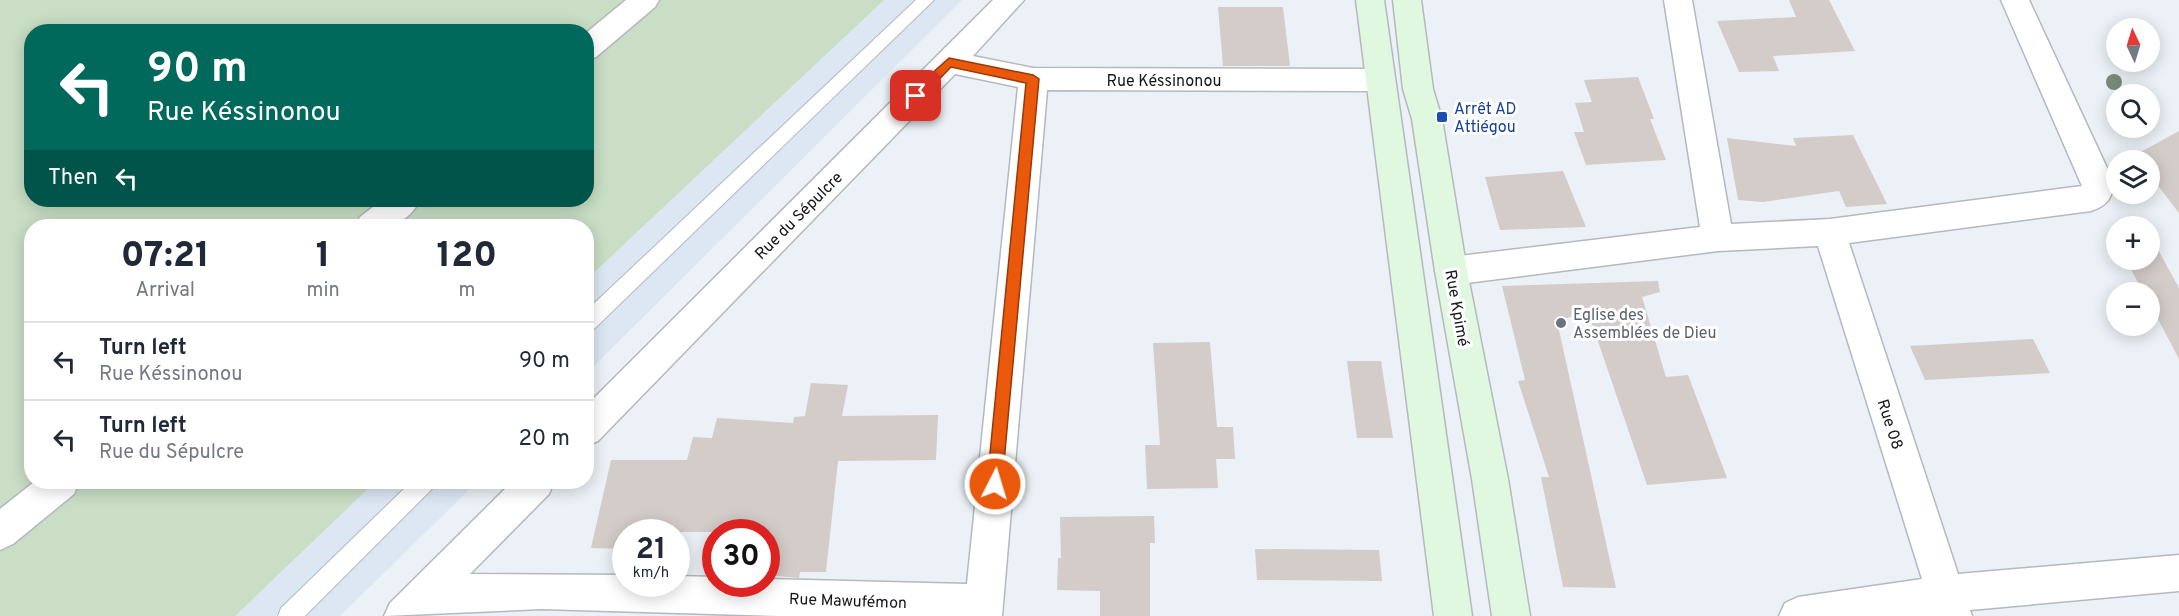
<!DOCTYPE html>
<html lang="en">
<head>
<meta charset="utf-8">
<style>
	body { margin:0; font-family:Overpass,sans-serif; background:#f2f2f3; color:#1f2937; height:100vh; display:flex; flex-direction:column; font-size:22px; white-space:nowrap }
	* { box-sizing:border-box; margin:0 }
	p { font-size:20px; color:#747a83 }
	.icon { flex:none; width:33px; height:33px; fill:none; stroke:currentColor; stroke-width:2; stroke-linecap:round; stroke-linejoin:round }
	.map { position:relative; flex:1; overflow:hidden }
	.panel { position:absolute; left:24px; top:219px; width:570px; height:270px; display:flex; flex-direction:column; background:#fff; border-radius:24px; box-shadow:0 3px 15px #0003 }
	.panel>* { flex:none }
	.hud { position:absolute; left:24px; top:24px; width:570px; height:183px; border-radius:24px; box-shadow:0 3px 15px #0003; background:#00695c; color:#fff; overflow:hidden }
	.needle { width:39px; rotate:356deg }
	.buttons { position:absolute; left:2106px; top:18px; display:grid; gap:12px }
	.buttons a { display:grid; place-items:center; width:54px; height:54px; border-radius:50%; background:#fff; box-shadow:0 3px 15px #0003; font-size:30px }
	.speed { position:absolute; left:612px; top:519px; display:flex; gap:12px; font-size:30px; font-weight:700; text-align:center }
	.speed>* { display:grid; place-content:center; width:78px; height:78px; border-radius:50%; background:#fff; box-shadow:0 3px 15px #0003; line-height:1 }
	.speed small { font-size:15px; font-weight:400 }
	.speed .limit { border:9px solid #d22; background:#fff; color:#111 }
	.pin { position:absolute; display:grid; place-items:center; width:51px; height:51px; color:#fff; margin:-26px; border-radius:12px; box-shadow:0 3px 9px #0006 }
	.me { position:absolute; width:66px; margin:-33px; rotate:5deg; stroke-linejoin:round; filter:drop-shadow(0 0 4px #0008) }
	.turn { display:flex; align-items:center; gap:21px; height:126px; padding:0 24px; font-size:27px }
	.turn .icon { width:78px; height:78px; stroke-width:2.5 }
	.turn b { display:block; font-size:42px; line-height:51px }
	.then { display:flex; align-items:center; height:57px; padding:0 24px; background:#0003; gap:12px; font-size:22px }
	.eta { display:flex; justify-content:space-evenly; align-items:center; height:102px; text-align:center }
	.eta b { font-size:36px; font-weight:800; line-height:42px }
	ul { padding:0; list-style:none }
	li { display:flex; align-items:center; gap:18px; height:78px; padding:0 24px; border-top:2px solid #e0e1e3 }
	li div { flex:1 }
	li b { display:block; font-size:22px }
	li em { font-style:normal }
	.map>svg:first-child { display:block }
</style>
</head>
<body>
<div class="map">
<svg width="2179" height="616" viewBox="0 0 2179 616">
	<rect width="100%" height="100%" fill="#ebf1f6"/>
	<!-- built -->
	<path fill="#dce7f3" fill-rule="evenodd" d="M 0,0 L 962,0 L 587,373 L 586,226 L 32,226 L 32,482 L 477,482 L 340,616 L 0,616 ZM 32,32 L 586,32 L 586,200 L 32,200 Z"/>
	<!-- green -->
	<path fill="#c9dec5" fill-rule="evenodd" d="M 0,0 L 884,0 L 587,279 L 586,226 L 32,226 L 32,482 L 375,482 L 235,616 L 0,616 ZM 32,32 L 586,32 L 586,200 L 32,200 Z"/>
	<!-- building -->
	<g fill="#d3ccc8">
		<path d="M 1789,0 L 1829,0 L 1855,51 L 1773,56 L 1779,71 L 1739,72 L 1717,21 L 1796,17 Z"/>
		<path d="M 1218,7 L 1283,7 L 1290,66 L 1223,66 Z"/>
		<path d="M 1638,77 L 1654,119 L 1650,119 L 1666,160 L 1586,165 L 1574,132 L 1584,132 L 1575,103 L 1592,102 L 1584,80 Z"/>
		<path d="M 2179,131 L 2179,213 L 2150,175 L 2150,160 L 2139,160 L 2135,155 Z"/>
		<path d="M 1853,135 L 1887,204 L 1846,207 L 1839,191 L 1763,202 L 1738,200 L 1727,138 L 1796,146 L 1793,138 Z"/>
		<path d="M 1563,171 L 1586,227 L 1500,230 L 1485,177 Z"/>
		<path d="M 2150,235 L 2179,288 L 2179,359 L 2150,304 L 2150,292 L 2143,292 L 2126,260 L 2150,260 Z"/>
		<path d="M 1658,281 L 1660,292 L 1642,297 L 1666,377 L 1688,375 L 1727,478 L 1647,485 L 1588,312 L 1557,321 L 1616,588 L 1563,587 L 1541,477 L 1549,477 L 1518,381 L 1525,380 L 1502,286 Z"/>
		<path d="M 2033,339 L 2050,373 L 1925,380 L 1910,346 Z"/>
		<path d="M 1210,342 L 1217,427 L 1233,427 L 1235,459 L 1216,459 L 1218,488 L 1147,489 L 1145,445 L 1160,445 L 1153,343 Z"/>
		<path d="M 1347,361 L 1381,361 L 1393,438 L 1357,438 Z"/>
		<path d="M 811,383 L 848,385 L 842,416 L 938,415 L 936,460 L 838,461 L 826,572 L 800,572 L 799,578 L 766,575 L 766,532 L 681,532 L 680,538 L 676,538 L 676,532 L 626,532 L 626,549 L 591,548 L 611,460 L 687,460 L 693,437 L 712,438 L 717,418 L 793,423 L 794,417 L 805,416 Z"/>
		<path d="M 1154,516 L 1155,543 L 1150,543 L 1150,616 L 1100,616 L 1100,591 L 1057,590 L 1058,558 L 1061,558 L 1060,517 Z"/>
		<path d="M 1255,549 L 1379,550 L 1382,581 L 1257,580 Z"/>
	</g>
	<g fill="none" stroke-linecap="round" stroke-linejoin="round">
		<defs>
			<g id="lane">
				<path d="M 916,0 L 934,0 L 593,330 L 586,332 L 586,311 Z"/>
				<path d="M 411,482 L 436,482 L 432,489 L 305,616 L 278,616 L 281,608 Z"/>
			</g>
			<g id="street">
				<path d="M 626,0 L 659,0 L 655,7 L 596,57 L 586,60 L 586,33 Z"/>
				<path d="M 993,0 L 1024,0 L 973,56 L 1033,68 L 1380,69 L 1390,72 L 1395,80 L 1390,88 L 1380,91 L 1047,90 L 1002,616 L 778,616 L 541,609 L 384,616 L 390,603 L 512,482 L 554,482 L 549,494 L 470,574 L 626,575 L 626,584 L 676,584 L 676,576 L 716,577 L 716,584 L 766,584 L 766,579 L 967,584 L 1018,87 L 955,74 L 598,441 L 586,446 L 586,406 Z"/>
				<path d="M 1664,0 L 1692,0 L 1731,224 L 1830,219 L 2082,186 L 2001,0 L 2029,0 L 2114,183 C 2112,199 2106,206 2091,211 L 1849,243 L 1958,574 L 2179,555 L 2179,591 L 1970,610 L 1972,616 L 1779,616 L 1785,603 L 1798,597 L 1922,579 L 1818,246 L 1718,251 L 1451,285 L 1440,281 L 1435,271 L 1440,261 L 1451,257 L 1700,227 Z"/>
				<path d="M 382,200 L 420,200 C 405,229 384,226 355,226 L 360,217 Z"/>
				<path d="M 34,482 L 79,482 L 74,494 L 13,544 L 0,550 L 0,509 Z"/>
			</g>
			<g id="secondary">
				<path d="M 1356,0 L 1384,0 L 1472,616 L 1434,616 Z"/>
				<path d="M 1393,0 L 1421,0 L 1433,89 L 1442,119 L 1467,271 L 1508,479 L 1530,616 L 1492,616 L 1472,479 L 1435,271 L 1412,119 L 1403,89 Z"/>
			</g>
		</defs>
		<!-- lane casing -->
		<use href="#lane" stroke="#b4b9bf" stroke-width="2"/>
		<!-- street casing -->
		<use href="#street" stroke="#b4b9bf" stroke-width="3"/>
		<!-- secondary casing -->
		<use href="#secondary" stroke="#b4b9bf" stroke-width="3"/>
		<!-- lane -->
		<use href="#lane" fill="#fff" fill-rule="evenodd"/>
		<!-- street -->
		<use href="#street" fill="#fff" fill-rule="evenodd"/>
		<!-- secondary -->
		<use href="#secondary" fill="#e0f8df" fill-rule="evenodd"/>
	</g>
	<!-- trees -->
	<circle fill="#768d78" cx="2114" cy="82" r="8"/>
	<!-- route -->
	<path fill="#ea580c" stroke="#983908" stroke-width="1.5" d="M 949,58 L 1033,75 L 1039,79 L 1002,484 L 1000,489 L 995,491 L 990,489 L 987,484 L 1026,83 L 951,67 L 920,99 L 911,99 L 911,92 Z"/>
	<!-- markers -->
	<rect fill="#1a4fb4" stroke="#fff" stroke-width="2" x="1436" y="111" width="12" height="12" rx="3"/>
	<circle fill="#6b7280" stroke="#fff" stroke-width="2" cx="1561" cy="323" r="6"/>
	<g text-anchor="middle" stroke-width="6" stroke-linejoin="round" paint-order="stroke">
		<!-- street labels -->
		<g font-size="16" fill="#141618" stroke="#fff">
			<text x="1164" y="86">Rue Késsinonou</text>
			<text transform="translate(798 215) rotate(-45)" y="6">Rue du Sépulcre</text>
			<text transform="translate(1458 308) rotate(80)" y="6">Rue Kpimé</text>
			<text transform="translate(1891 424) rotate(72)" y="6">Rue 08</text>
			<text transform="translate(848 600) rotate(2)" y="6">Rue Mawufémon</text>
		</g>
		<!-- transit labels -->
		<g font-size="16" fill="#164399" stroke="#fff" text-anchor="start">
			<text x="1454" y="114">Arrêt AD<tspan x="1454" dy="18">Attiégou</tspan></text>
		</g>
		<!-- worship labels -->
		<g font-size="16" fill="#5b616d" stroke="#fff" text-anchor="start">
			<text x="1573" y="320">Eglise des<tspan x="1573" dy="18">Assemblées de Dieu</tspan></text>
		</g>
	</g>
</svg>
<div class="buttons">
<a><svg class="needle" viewBox="-14 -14 28 28"><path d="M0-13l5 13h-10z" fill="#e53935"/><path d="M0 13l5-13h-10z" fill="#747a83"/></svg></a>
<a><svg class="icon" aria-label="search" viewBox="0 0 24 24"><circle cx="10" cy="10" r="6"/><path d="M15 15l6 6"/></svg></a>
<a><svg class="icon" aria-label="layers" viewBox="0 0 24 24"><path d="M12 4l9 5-9 5-9-5zM3 14l9 5 9-5"/></svg></a>
<a>+</a>
<a>−</a>
</div>
<div class="speed"><div>21<small>km/h</small></div><div class="limit">30</div></div>
<div class="pin" style="left:916px;top:96px;background:#d93025"><svg class="icon" aria-label="arrive" viewBox="0 0 24 24"><path d="M6 21V4h12l-3 4 3 4H6"/></svg></div>
<svg class="me" style="left:995px;top:484px" viewBox="-20 -20 40 40"><circle r="17" fill="#ea580c" stroke="#fff" stroke-width="3"/><path d="M0-11L8 9 0 5-8 9z" fill="#fff"/></svg>
<div class="hud">
<div class="turn"><svg class="icon" aria-label="left" viewBox="0 0 24 24"><path d="M17 20v-9H6M10 6l-5 5 5 5"/></svg><div><b>90 m</b>Rue Késsinonou</div></div>
<div class="then">Then<svg class="icon" aria-label="left" viewBox="0 0 24 24"><path d="M17 20v-9H6M10 6l-5 5 5 5"/></svg></div>
</div>
<section class="panel">
<div class="eta">
<div><b>07:21</b><p>Arrival</p></div>
<div><b>1</b><p>min</p></div>
<div><b>120</b><p>m</p></div>
</div>
<ul>
<li><svg class="icon" aria-label="left" viewBox="0 0 24 24"><path d="M17 20v-9H6M10 6l-5 5 5 5"/></svg><div><b>Turn left</b><p>Rue Késsinonou</p></div><em>90 m</em></li>
<li><svg class="icon" aria-label="left" viewBox="0 0 24 24"><path d="M17 20v-9H6M10 6l-5 5 5 5"/></svg><div><b>Turn left</b><p>Rue du Sépulcre</p></div><em>20 m</em></li>
</ul>
</section>
</div>
</body>
</html>
